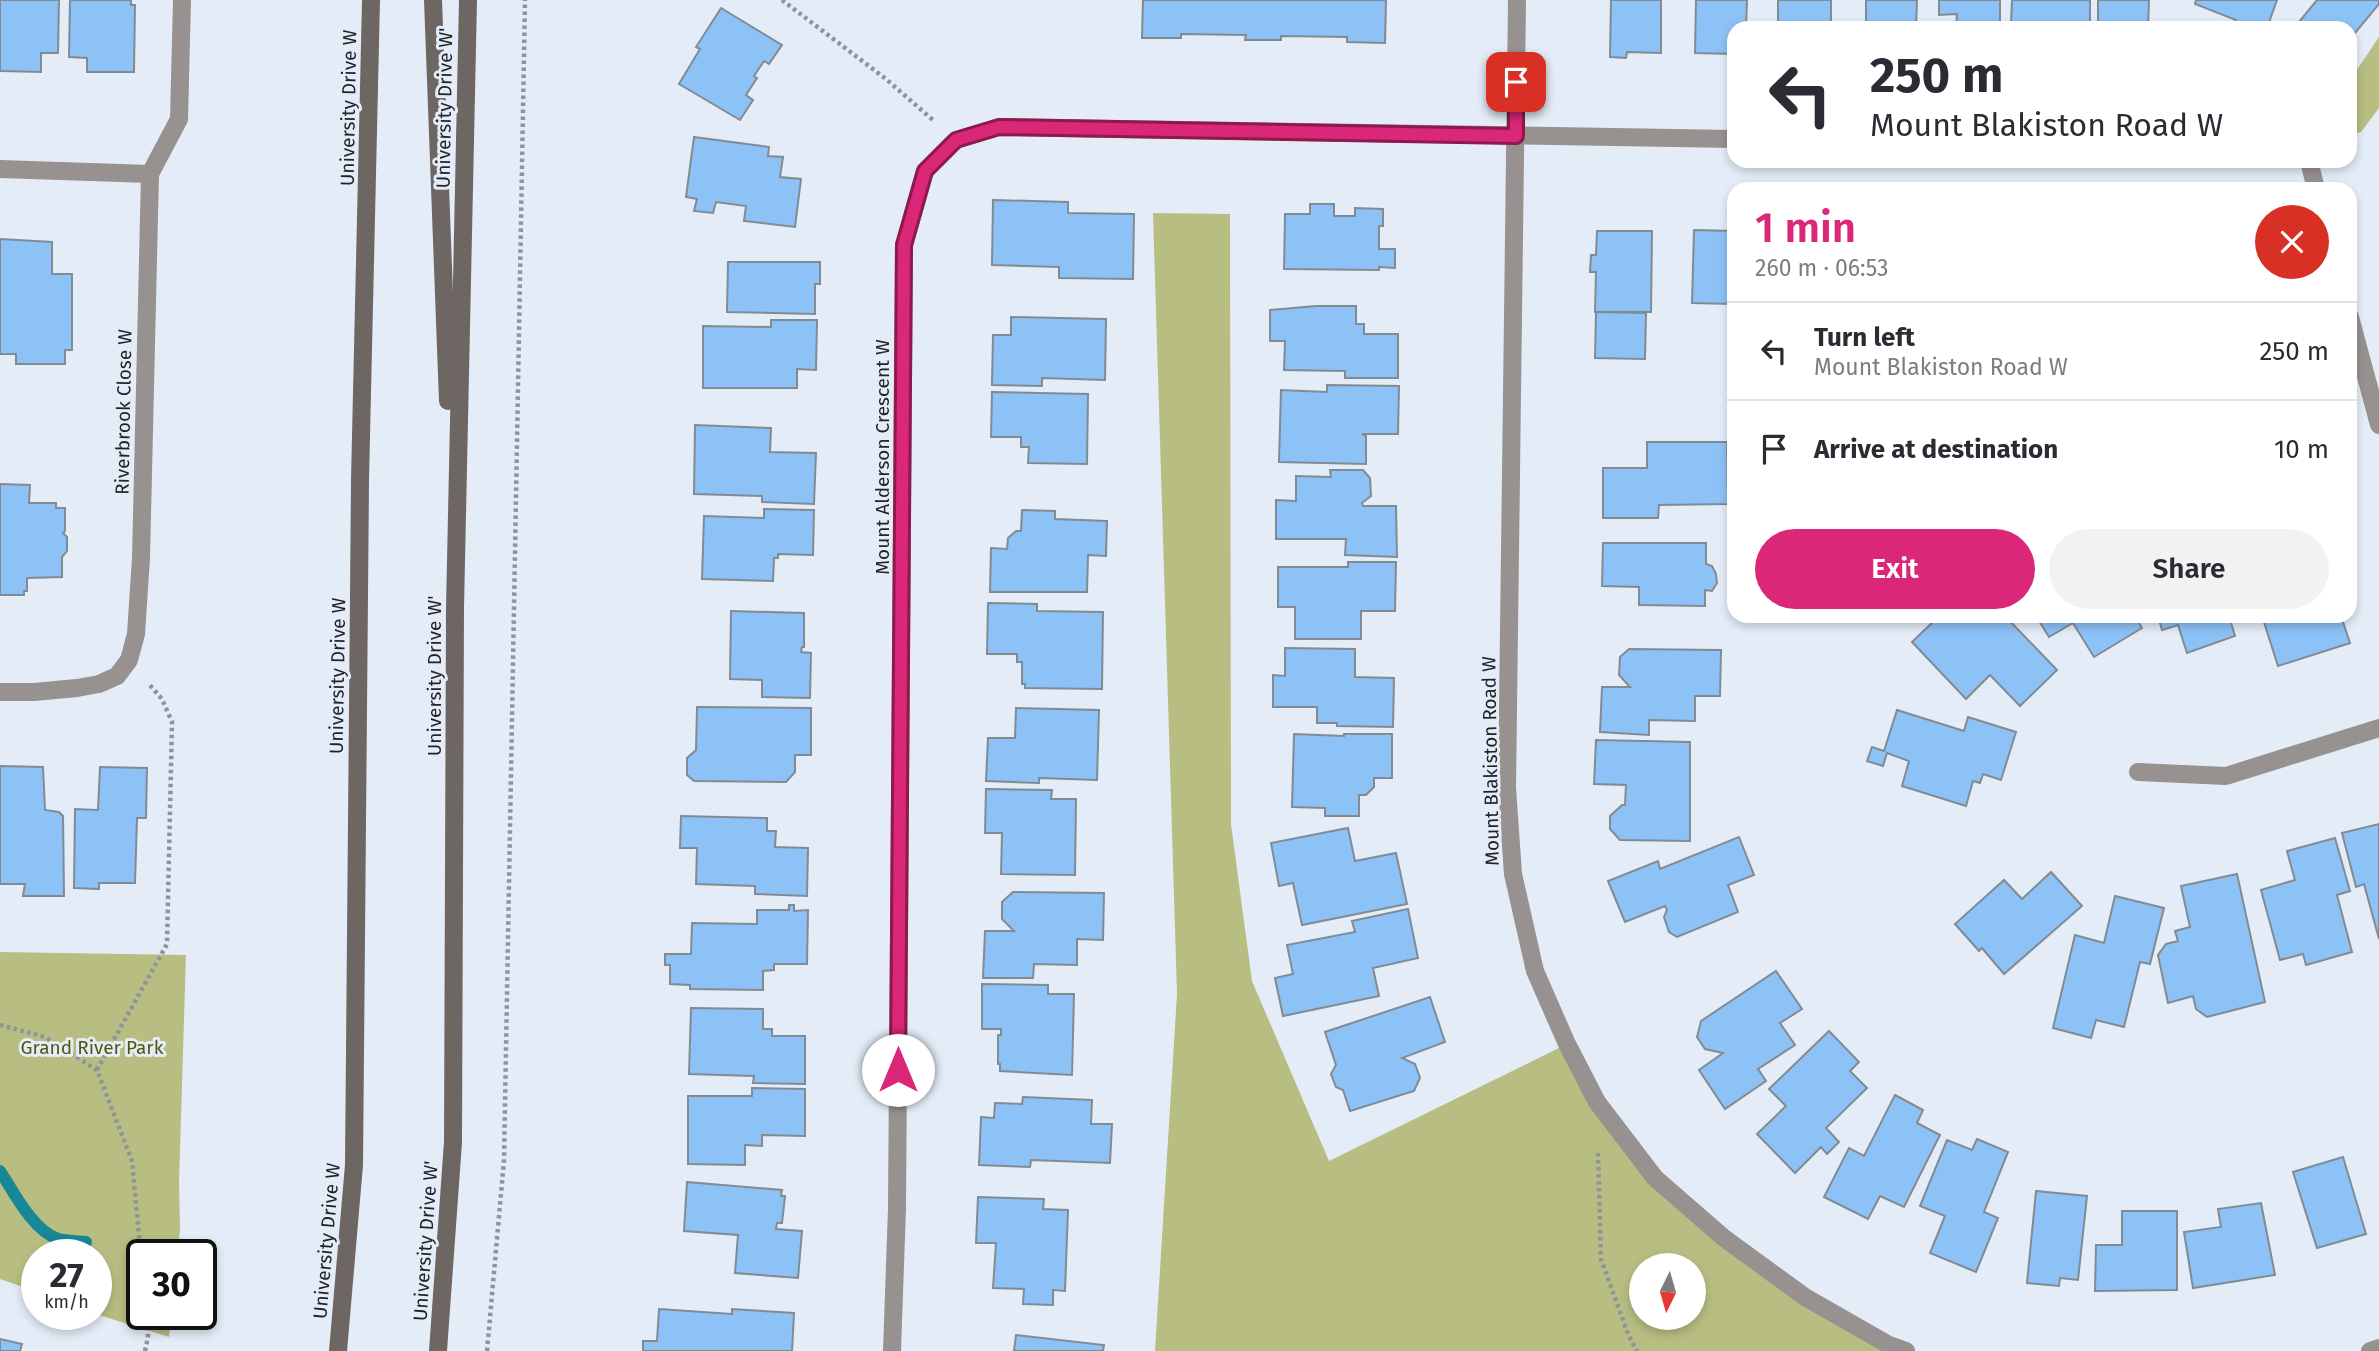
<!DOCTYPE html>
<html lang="en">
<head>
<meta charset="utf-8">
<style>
	body { margin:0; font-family:"Fira Sans",sans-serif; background:#f2f2f3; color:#2b2b33; height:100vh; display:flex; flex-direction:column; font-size:26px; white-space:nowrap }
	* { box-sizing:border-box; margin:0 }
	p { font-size:23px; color:#7c7c81 }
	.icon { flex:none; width:38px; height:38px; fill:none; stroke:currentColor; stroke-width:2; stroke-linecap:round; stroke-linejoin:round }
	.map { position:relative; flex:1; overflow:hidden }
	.side { position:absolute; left:1727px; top:182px; width:630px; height:441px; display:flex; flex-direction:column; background:#fff; border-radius:21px; box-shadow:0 4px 10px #0003 }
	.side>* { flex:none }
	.top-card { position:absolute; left:1727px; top:21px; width:630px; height:147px; border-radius:21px; box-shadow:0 4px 10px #0003; background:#fff; color:#2b2b33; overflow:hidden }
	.needle { width:46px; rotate:185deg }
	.fabs { position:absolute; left:1629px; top:1253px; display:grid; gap:14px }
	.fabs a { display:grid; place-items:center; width:77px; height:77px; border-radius:50%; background:#fff; box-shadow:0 4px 10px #0003; font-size:35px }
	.speed { position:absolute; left:21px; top:1239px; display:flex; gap:14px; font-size:35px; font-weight:700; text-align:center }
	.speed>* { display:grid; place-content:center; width:91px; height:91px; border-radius:50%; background:#fff; box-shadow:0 4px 10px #0003; line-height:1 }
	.speed small { font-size:18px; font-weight:400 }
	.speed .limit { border:4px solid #111; border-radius:10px; background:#fff; color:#111 }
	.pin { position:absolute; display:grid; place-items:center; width:60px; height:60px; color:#fff; margin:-30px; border-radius:14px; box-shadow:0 4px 10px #0006 }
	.me { position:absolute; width:77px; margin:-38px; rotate:0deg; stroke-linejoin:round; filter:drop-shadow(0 0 5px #0008) }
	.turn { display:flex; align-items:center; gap:24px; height:147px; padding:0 28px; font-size:32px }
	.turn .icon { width:91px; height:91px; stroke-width:2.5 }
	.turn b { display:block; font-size:49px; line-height:60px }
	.round { display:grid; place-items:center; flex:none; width:74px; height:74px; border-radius:37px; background:#f2f2f3 }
	.summary { display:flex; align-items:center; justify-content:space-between; height:119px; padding:0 28px }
	h1 { font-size:42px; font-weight:600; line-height:52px; color:#db2777 }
	.button { display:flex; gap:14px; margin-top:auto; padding:14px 28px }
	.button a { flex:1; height:80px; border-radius:42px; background:#db2777; color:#fff; font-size:28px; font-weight:600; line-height:80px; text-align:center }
	.button a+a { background:#f2f2f3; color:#2b2b33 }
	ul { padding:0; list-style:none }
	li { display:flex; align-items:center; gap:21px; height:98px; padding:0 28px; border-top:2px solid #e1e1e2 }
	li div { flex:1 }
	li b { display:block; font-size:26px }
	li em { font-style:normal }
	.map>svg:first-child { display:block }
</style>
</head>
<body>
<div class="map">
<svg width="2379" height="1351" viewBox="0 0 2379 1351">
	<rect width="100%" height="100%" fill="#e4edf7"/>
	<!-- green -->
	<g fill="#b8be82" fill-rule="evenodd">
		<path d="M 2379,37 L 2379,108 L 2361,132 L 2350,135 L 2350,80 Z"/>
		<path d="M 1153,213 L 1230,214 L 1231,824 L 1252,981 L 1329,1161 L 1567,1044 L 1655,1178 L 1724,1238 L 1906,1351 L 1155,1351 L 1177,994 ZM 1642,1265 L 1694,1265 L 1694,1318 L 1642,1318 Z"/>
		<path d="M 0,952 L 186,955 L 179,1182 L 180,1230 L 177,1255 L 142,1255 L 142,1314 L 171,1314 L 169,1337 L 96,1314 L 96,1255 L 37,1255 L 37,1292 L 0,1279 Z"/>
	</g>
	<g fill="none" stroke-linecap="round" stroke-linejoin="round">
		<!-- stream -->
		<path stroke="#188796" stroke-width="12" d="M 0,1171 C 13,1191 33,1231 58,1239 C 66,1241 77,1241 86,1242"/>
	</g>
	<!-- building -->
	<g fill="#8dc2f7" stroke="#828a93" stroke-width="2">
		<path d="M 0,0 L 59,0 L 58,53 L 41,53 L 41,72 L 0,71 Z"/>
		<path d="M 70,0 L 131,0 L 131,5 L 135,5 L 134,72 L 87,72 L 87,58 L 69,57 Z"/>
		<path d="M 1143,0 L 1386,0 L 1385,43 L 1347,42 L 1347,37 L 1281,36 L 1281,40 L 1245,40 L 1246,35 L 1181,34 L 1181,38 L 1142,38 Z"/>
		<path d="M 1611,0 L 1661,0 L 1661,53 L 1627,52 L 1626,58 L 1610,57 Z"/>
		<path d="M 1696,0 L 1747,0 L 1746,28 L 1734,28 L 1734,54 L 1695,53 Z"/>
		<rect x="1778" y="0" width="53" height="28"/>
		<path d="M 1866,0 L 1917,0 L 1916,28 L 1866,28 Z"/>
		<path d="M 1939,0 L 2000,0 L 2000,28 L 1956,28 L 1957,14 L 1939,15 Z"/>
		<path d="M 2012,0 L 2090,0 L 2090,28 L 2045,28 L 2045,24 L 2011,23 Z"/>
		<path d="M 2098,0 L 2149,0 L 2148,28 L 2098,28 Z"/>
		<path d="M 2196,0 L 2277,0 L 2267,28 L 2233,28 L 2236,20 L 2195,4 Z"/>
		<path d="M 2317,0 L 2379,0 L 2379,4 L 2350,39 L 2350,28 L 2294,28 Z"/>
		<path d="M 721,8 L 782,45 L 769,64 L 764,61 L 754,76 L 757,78 L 746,95 L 753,100 L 740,120 L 679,84 L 700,49 L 696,47 Z"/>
		<path d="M 694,137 L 769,147 L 768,156 L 783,157 L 780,177 L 801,179 L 795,227 L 744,221 L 746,206 L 716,202 L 713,213 L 694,211 L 697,199 L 686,197 Z"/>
		<path d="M 993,200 L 1068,202 L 1068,213 L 1134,214 L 1133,279 L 1059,278 L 1059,267 L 992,265 Z"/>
		<path d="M 1310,204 L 1334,204 L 1334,216 L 1355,216 L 1355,208 L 1383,209 L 1383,226 L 1379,226 L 1379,249 L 1395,249 L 1395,268 L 1379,267 L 1379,270 L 1284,269 L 1285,214 L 1310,214 Z"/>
		<path d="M 1694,230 L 1734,231 L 1734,304 L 1692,303 Z"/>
		<path d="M 1597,231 L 1652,231 L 1651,312 L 1595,312 L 1596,272 L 1590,272 L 1591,255 L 1596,255 Z"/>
		<path d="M 0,239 L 52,242 L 52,274 L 72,274 L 72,350 L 65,350 L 65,364 L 16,364 L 16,354 L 0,354 Z"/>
		<path d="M 728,262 L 820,262 L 820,284 L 815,284 L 815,314 L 727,312 Z"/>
		<path d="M 1316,306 L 1356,306 L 1356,324 L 1364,324 L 1364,334 L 1398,334 L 1398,378 L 1345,378 L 1345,371 L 1284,370 L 1285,341 L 1270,341 L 1270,310 Z"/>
		<path d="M 1596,312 L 1646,313 L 1645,359 L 1595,358 Z"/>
		<path d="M 1011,317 L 1106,319 L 1105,380 L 1042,378 L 1042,386 L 992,385 L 993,335 L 1011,335 Z"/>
		<path d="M 771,320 L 817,320 L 816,370 L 797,369 L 797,388 L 703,388 L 703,326 L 771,327 Z"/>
		<path d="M 1327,385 L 1399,386 L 1398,434 L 1362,434 L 1366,436 L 1366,464 L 1279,462 L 1281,390 L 1327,392 Z"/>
		<path d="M 992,392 L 1088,394 L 1087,464 L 1028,463 L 1029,447 L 1021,447 L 1021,437 L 991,437 Z"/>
		<path d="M 695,425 L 771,428 L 770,452 L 816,453 L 814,504 L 762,502 L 762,496 L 694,494 Z"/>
		<path d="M 1647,442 L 1727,442 L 1728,504 L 1659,505 L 1658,518 L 1603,518 L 1603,468 L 1647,468 Z"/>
		<path d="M 1330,470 L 1363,470 L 1370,478 L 1371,496 L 1362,503 L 1363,506 L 1396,506 L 1397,557 L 1345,555 L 1346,539 L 1276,539 L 1276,500 L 1296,501 L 1296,476 L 1331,477 Z"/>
		<path d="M 0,484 L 30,485 L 29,503 L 56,503 L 56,508 L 65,508 L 65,531 L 63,533 L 67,537 L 67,551 L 62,557 L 62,577 L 27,578 L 27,591 L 24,591 L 24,595 L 0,595 Z"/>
		<path d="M 764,509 L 814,510 L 813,555 L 778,554 L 778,558 L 774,558 L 773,581 L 702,579 L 704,516 L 764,518 Z"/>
		<path d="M 1022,510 L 1055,511 L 1055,519 L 1107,521 L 1106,556 L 1088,555 L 1087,592 L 990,592 L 991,548 L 1007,549 L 1008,538 L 1016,531 L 1021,531 Z"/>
		<path d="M 1603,543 L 1706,543 L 1706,564 L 1712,566 L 1716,574 L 1717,583 L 1712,591 L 1705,590 L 1705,606 L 1639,605 L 1639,587 L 1602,586 Z"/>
		<path d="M 1348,562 L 1396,562 L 1395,611 L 1361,611 L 1361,639 L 1295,639 L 1295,607 L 1278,607 L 1278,567 L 1348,567 Z"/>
		<path d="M 988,603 L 1037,604 L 1037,611 L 1103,612 L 1102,689 L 1025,688 L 1025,684 L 1022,684 L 1022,662 L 1017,662 L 1017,654 L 987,654 Z"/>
		<path d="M 731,611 L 804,613 L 804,647 L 802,647 L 801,652 L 811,653 L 810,698 L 762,697 L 762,680 L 730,679 Z"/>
		<path d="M 1939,616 L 1947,616 L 1953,622 L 1959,616 L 2005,616 L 2057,670 L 2020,706 L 1990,675 L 1966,699 L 1912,642 Z"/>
		<path d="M 2036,616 L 2135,616 L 2142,628 L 2094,657 L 2073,623 L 2049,637 Z"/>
		<path d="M 2158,616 L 2229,616 L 2235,636 L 2187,653 L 2178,625 L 2162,630 Z"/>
		<path d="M 2262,616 L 2341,616 L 2350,643 L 2278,666 Z"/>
		<path d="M 1285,648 L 1355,649 L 1355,677 L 1394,678 L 1393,727 L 1337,726 L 1337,723 L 1317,723 L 1317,707 L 1273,707 L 1273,675 L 1285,676 Z"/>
		<path d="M 1629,649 L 1721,650 L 1720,696 L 1695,696 L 1695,721 L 1649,720 L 1649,735 L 1600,732 L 1602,687 L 1630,687 L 1619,675 L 1620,657 Z"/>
		<path d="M 697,707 L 811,708 L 811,755 L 795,755 L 795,772 L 786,782 L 694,781 L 687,775 L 687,758 L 696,750 Z"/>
		<path d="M 1016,708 L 1099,710 L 1097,780 L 1039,778 L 1039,783 L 986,781 L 988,738 L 1015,738 Z"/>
		<path d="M 1897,710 L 1964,731 L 1968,717 L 2016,732 L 2001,780 L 1983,774 L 1980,783 L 1973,781 L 1966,806 L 1902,786 L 1909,761 L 1887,753 L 1883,766 L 1867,761 L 1872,747 L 1884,751 Z"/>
		<path d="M 1294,734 L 1344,736 L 1344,734 L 1392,734 L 1392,778 L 1374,778 L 1374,787 L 1366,795 L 1359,795 L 1359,816 L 1325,816 L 1325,808 L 1292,807 Z"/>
		<path d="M 1596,740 L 1690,742 L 1690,841 L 1620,840 L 1610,829 L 1610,816 L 1622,805 L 1625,805 L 1626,785 L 1594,784 Z"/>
		<path d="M 0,766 L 43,767 L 45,810 L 59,812 L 63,816 L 64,896 L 23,896 L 25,884 L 0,884 Z"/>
		<path d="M 100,767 L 147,768 L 146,818 L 137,818 L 135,883 L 99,883 L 99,889 L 74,888 L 75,809 L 98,810 Z"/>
		<path d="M 986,789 L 1052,790 L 1051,799 L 1076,799 L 1075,875 L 1001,874 L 1002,833 L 985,833 Z"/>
		<path d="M 681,816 L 767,818 L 767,831 L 776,831 L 775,847 L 808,848 L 807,896 L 755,894 L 755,886 L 696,884 L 697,848 L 680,848 Z"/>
		<path d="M 2379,824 L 2379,939 L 2364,884 L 2356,887 L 2342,833 Z"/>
		<path d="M 1348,828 L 1355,861 L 1396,853 L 1407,904 L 1302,925 L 1293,883 L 1279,886 L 1271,843 Z"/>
		<path d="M 1739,837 L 1754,875 L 1728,885 L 1738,912 L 1677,937 L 1669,932 L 1664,917 L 1667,910 L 1665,906 L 1625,922 L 1608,881 L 1658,861 L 1660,869 Z"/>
		<path d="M 2335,838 L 2350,891 L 2337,895 L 2352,952 L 2306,965 L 2303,954 L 2280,960 L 2261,890 L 2295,880 L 2287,851 Z"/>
		<path d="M 2051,872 L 2082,906 L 2004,974 L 1982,948 L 1979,951 L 1955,924 L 2004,880 L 2022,899 Z"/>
		<path d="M 2237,874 L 2265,1002 L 2207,1017 L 2196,1009 L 2193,996 L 2168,1003 L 2158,955 L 2166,944 L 2178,941 L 2175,931 L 2190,927 L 2181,886 Z"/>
		<path d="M 1013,892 L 1104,893 L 1103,940 L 1077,939 L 1077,965 L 1034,964 L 1033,978 L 983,978 L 985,931 L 1014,931 L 1002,919 L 1002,902 Z"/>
		<path d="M 2115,896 L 2164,908 L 2150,964 L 2140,962 L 2124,1027 L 2096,1020 L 2091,1038 L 2053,1028 L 2075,935 L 2104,943 Z"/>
		<path d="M 789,905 L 794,905 L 794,911 L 808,910 L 807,964 L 774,964 L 774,970 L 763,971 L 763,990 L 690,989 L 690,985 L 670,984 L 670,965 L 665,965 L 665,954 L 691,954 L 692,923 L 757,924 L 757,910 L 789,910 Z"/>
		<path d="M 1408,909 L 1418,958 L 1373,968 L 1379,996 L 1283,1016 L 1275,978 L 1293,974 L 1287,945 L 1355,932 L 1352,921 Z"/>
		<path d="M 1776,971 L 1802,1009 L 1780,1023 L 1795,1045 L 1758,1069 L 1766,1081 L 1725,1109 L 1699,1070 L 1723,1053 L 1705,1049 L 1697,1037 L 1701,1021 Z"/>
		<path d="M 982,984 L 1048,985 L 1048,994 L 1074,994 L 1072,1075 L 1000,1071 L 1000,1064 L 998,1064 L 998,1035 L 1001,1035 L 1001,1029 L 982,1029 Z"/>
		<path d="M 1430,997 L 1445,1042 L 1402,1058 L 1415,1064 L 1420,1078 L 1414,1091 L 1350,1111 L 1343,1090 L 1336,1087 L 1331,1074 L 1336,1065 L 1325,1032 Z"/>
		<path d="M 691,1008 L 763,1009 L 763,1029 L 772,1029 L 772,1036 L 805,1036 L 805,1084 L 753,1083 L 754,1076 L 689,1074 Z"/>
		<path d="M 1829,1031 L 1859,1062 L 1850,1071 L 1867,1088 L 1826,1128 L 1839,1142 L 1827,1154 L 1821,1147 L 1795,1173 L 1757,1134 L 1786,1106 L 1769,1089 Z"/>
		<path d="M 752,1088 L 805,1089 L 805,1136 L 762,1135 L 762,1146 L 745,1145 L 745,1165 L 688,1164 L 688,1096 L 752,1096 Z"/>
		<path d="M 1895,1095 L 1923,1110 L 1917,1123 L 1940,1135 L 1904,1207 L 1880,1196 L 1868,1219 L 1824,1197 L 1849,1148 L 1864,1156 Z"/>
		<path d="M 1023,1097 L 1092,1100 L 1091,1124 L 1112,1124 L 1110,1163 L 1031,1160 L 1030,1167 L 979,1165 L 981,1117 L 994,1118 L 995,1103 L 1022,1104 Z"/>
		<path d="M 1977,1139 L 2008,1152 L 1984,1212 L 1998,1218 L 1976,1272 L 1930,1253 L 1945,1216 L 1920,1206 L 1947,1140 L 1972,1150 Z"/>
		<path d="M 2343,1157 L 2366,1234 L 2317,1248 L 2293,1172 Z"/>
		<path d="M 687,1182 L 782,1190 L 781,1196 L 785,1196 L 782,1223 L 777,1223 L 776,1229 L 802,1231 L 798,1278 L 735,1273 L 738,1235 L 684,1231 Z"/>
		<path d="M 2036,1191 L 2087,1196 L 2078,1280 L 2060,1278 L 2059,1286 L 2027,1283 Z"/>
		<path d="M 978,1197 L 1044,1199 L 1043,1209 L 1068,1210 L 1065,1291 L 1053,1290 L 1053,1305 L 1023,1304 L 1024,1289 L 993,1288 L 996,1243 L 976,1243 Z"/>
		<path d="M 2261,1203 L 2275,1275 L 2193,1288 L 2184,1232 L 2221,1227 L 2218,1209 Z"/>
		<path d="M 2122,1211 L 2177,1211 L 2177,1290 L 2095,1291 L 2096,1245 L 2122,1245 Z"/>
		<path d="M 659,1309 L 732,1314 L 732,1309 L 794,1313 L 792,1351 L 643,1351 L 643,1341 L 657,1341 Z"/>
		<path d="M 1016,1335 L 1104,1345 L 1103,1351 L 1014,1351 Z"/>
		<path d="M 0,1339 L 22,1344 L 20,1351 L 0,1351 Z"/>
	</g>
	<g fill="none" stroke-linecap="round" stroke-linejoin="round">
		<!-- path -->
		<g stroke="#8e949b" stroke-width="4.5" stroke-dasharray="3.5 3.5" stroke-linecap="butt">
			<path d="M 782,0 L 886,79 L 934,121"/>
			<path d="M 0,1025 L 45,1037 L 97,1070 L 132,1161 L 142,1267"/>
			<path d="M 97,1070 L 167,944 L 172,722 L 162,699 L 148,683"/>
			<path d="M 1598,1153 L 1601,1259 L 1628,1334 L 1637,1351"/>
			<path d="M 145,1351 L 148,1337 L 146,1314"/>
			<path d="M 487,1351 L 504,1160 L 525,0"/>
		</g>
		<!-- lane -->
		<path stroke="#97918f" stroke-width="18" d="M 150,174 L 179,119 L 182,0"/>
		<!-- street -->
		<g stroke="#97918f" stroke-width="18">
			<path d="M 1517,0 L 1507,788 L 1513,874 L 1535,971 L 1567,1044 L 1597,1102 L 1655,1178 L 1724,1238 L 1805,1297 L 1889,1345 L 1906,1351"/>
			<path d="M 2309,161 L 2316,189"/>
			<path d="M 0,169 L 150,174 L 141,558 L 136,634 L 129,660 L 117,676 L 99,684 L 77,688 L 34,692 L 0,692"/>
			<path d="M 2350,317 L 2379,425"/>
			<path d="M 2138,772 L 2226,776 L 2379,728"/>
			<path d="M 892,1351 L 897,1208 L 904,245 L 925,171 L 956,140 L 999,127 L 1734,139"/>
			<path d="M 2370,1351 L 2379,1348"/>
		</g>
		<!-- secondary -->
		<g stroke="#6e6663" stroke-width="18">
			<path d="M 433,0 L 448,401"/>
			<path d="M 338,1351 L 354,1165 L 360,480 L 371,0"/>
			<path d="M 438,1351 L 453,1142 L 455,608 L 468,0"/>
		</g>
	</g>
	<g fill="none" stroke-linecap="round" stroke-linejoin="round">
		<defs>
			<path id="route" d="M 898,1070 L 904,245 L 925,171 L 956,140 L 999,127 L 1516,136 L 1516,82"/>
		</defs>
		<!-- route casing -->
		<use href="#route" stroke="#8e194d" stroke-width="18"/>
		<!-- route -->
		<use href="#route" stroke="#db2777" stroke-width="12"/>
	</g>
	<g text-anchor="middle" stroke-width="6" stroke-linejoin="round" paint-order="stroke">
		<!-- street labels -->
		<g font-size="19" fill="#202327" stroke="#e4edf7">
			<text transform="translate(348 108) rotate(-89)" y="7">University Drive W</text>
			<text transform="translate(444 108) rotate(-89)" y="7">University Drive W'</text>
			<text transform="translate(123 412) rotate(-89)" y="7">Riverbrook Close W</text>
			<text transform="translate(882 457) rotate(-90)" y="7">Mount Alderson Crescent W</text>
			<text transform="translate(337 676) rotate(-89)" y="7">University Drive W</text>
			<text transform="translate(434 676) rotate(-90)" y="7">University Drive W'</text>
			<text transform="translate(1490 761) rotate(-91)" y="7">Mount Blakiston Road W</text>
			<text transform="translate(326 1241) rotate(-85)" y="7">University Drive W</text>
			<text transform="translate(425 1241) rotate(-86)" y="7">University Drive W'</text>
		</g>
		<!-- park labels -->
		<g font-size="19" fill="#515610" stroke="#e4edf7">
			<text x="92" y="1054">Grand River Park</text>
		</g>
	</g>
</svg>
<div class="fabs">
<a><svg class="needle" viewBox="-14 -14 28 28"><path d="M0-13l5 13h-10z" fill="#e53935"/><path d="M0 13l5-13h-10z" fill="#7c7c81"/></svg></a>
</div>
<div class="speed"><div>27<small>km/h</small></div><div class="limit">30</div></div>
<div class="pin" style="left:1516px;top:82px;background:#d93025"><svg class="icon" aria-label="arrive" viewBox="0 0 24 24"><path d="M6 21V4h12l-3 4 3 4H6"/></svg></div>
<svg class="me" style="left:898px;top:1070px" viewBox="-20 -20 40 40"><circle r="19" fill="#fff"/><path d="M0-13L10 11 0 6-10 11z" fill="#db2777"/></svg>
<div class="top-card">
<div class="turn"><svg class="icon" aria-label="left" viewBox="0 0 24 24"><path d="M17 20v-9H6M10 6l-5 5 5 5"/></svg><div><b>250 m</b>Mount Blakiston Road W</div></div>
</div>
<section class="side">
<div class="summary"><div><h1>1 min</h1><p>260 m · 06:53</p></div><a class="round" style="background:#d93025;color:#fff"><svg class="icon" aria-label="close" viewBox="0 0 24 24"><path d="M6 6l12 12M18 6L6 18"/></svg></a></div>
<ul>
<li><svg class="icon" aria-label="left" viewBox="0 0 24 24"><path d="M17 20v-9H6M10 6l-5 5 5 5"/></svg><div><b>Turn left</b><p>Mount Blakiston Road W</p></div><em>250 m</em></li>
<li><svg class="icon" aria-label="arrive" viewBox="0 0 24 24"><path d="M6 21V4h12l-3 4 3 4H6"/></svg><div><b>Arrive at destination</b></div><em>10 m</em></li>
</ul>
<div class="button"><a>Exit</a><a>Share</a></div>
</section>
</div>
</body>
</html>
